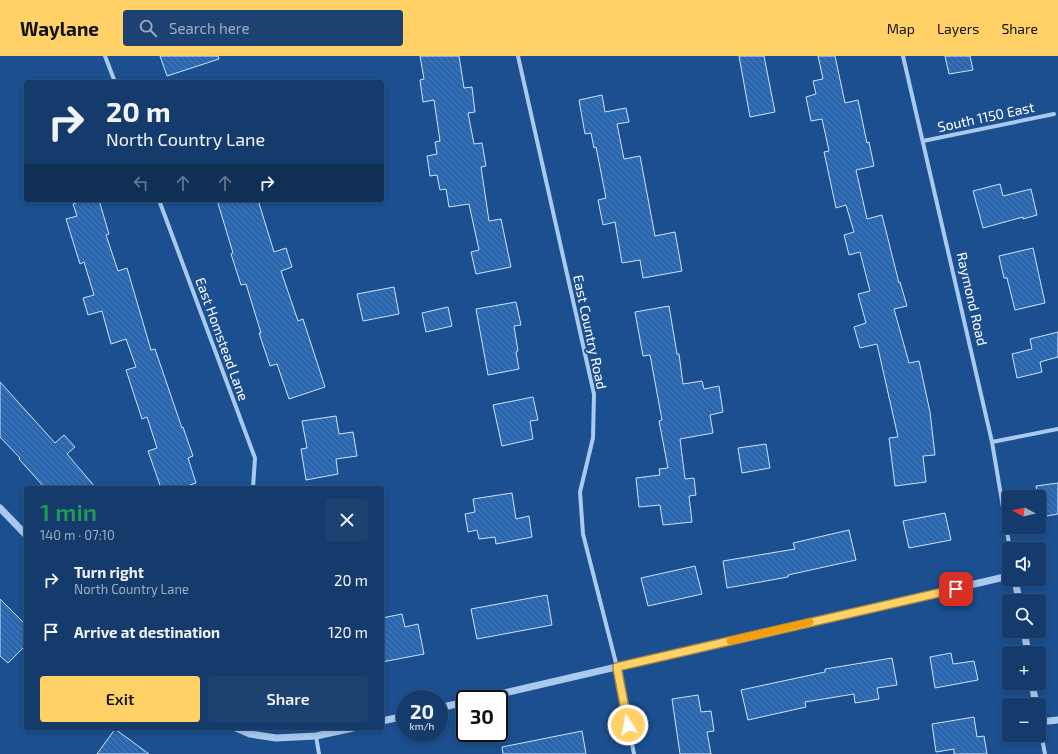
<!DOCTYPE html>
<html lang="en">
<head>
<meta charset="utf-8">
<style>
	body { margin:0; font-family:"Exo 2",sans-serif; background:#1d4271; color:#f1f3f6; height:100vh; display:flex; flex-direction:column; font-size:15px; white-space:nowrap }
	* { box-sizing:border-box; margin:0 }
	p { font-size:13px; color:#9dadc1 }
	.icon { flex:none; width:22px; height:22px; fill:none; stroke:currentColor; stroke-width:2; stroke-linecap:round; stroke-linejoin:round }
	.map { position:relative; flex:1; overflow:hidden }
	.sheet { position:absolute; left:24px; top:430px; width:360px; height:244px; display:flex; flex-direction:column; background:#143b6b; border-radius:4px; box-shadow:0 2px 6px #0003,0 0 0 1px #33557e }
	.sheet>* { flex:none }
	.banner { position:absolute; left:24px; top:24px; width:360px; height:122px; border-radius:4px; box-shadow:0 2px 6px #0003,0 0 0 1px #33557e; background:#143b6b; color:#f1f3f6; overflow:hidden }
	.needle { width:26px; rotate:277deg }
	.buttons { position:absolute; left:1002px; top:434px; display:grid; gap:8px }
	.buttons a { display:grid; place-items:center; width:44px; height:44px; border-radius:4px; background:#143b6b; box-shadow:0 2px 6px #0003,0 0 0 1px #33557e; font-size:20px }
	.speed { position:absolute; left:396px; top:634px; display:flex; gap:8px; font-size:20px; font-weight:700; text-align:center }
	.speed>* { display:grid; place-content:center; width:52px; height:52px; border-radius:50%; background:#143b6b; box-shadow:0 2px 6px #0003,0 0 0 1px #33557e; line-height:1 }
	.speed small { font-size:10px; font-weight:400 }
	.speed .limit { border:2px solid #111; border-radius:6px; background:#fff; color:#111 }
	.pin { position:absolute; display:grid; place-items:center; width:34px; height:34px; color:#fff; margin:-17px; border-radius:8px; box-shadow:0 2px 6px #0006 }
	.me { position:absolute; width:44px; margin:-22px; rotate:349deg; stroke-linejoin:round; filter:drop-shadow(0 0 3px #0008) }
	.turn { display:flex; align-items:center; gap:14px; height:84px; padding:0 16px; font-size:18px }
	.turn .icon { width:52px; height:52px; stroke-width:2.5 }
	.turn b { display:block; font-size:28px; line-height:34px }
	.lanes { display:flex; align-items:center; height:38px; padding:0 16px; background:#0003; justify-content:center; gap:20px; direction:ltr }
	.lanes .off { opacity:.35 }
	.round { display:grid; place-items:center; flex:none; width:42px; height:42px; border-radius:4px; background:#1d4271 }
	.headline { display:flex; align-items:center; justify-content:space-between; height:68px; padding:0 16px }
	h1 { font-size:24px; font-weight:600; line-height:30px; color:#1e9e55 }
	.button { display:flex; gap:8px; margin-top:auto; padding:8px 16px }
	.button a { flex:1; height:46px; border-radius:4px; background:#ffd166; color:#111; font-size:16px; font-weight:600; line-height:46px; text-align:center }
	.button a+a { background:#1d4271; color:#f1f3f6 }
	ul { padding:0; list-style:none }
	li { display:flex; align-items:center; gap:12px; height:52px; padding:0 16px }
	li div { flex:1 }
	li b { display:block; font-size:15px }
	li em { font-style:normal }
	header { display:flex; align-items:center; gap:24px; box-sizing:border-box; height:56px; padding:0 20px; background:#ffd166; color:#111 }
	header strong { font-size:19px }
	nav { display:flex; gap:22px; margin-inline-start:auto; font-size:14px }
	.search { width:280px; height:36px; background:#1d4271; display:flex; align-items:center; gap:10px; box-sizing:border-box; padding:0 14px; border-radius:4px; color:#9dadc1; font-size:15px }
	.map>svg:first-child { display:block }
</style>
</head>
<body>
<header>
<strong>Waylane</strong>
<div class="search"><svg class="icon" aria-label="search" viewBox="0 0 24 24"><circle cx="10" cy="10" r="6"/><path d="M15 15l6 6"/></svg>Search here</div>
<nav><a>Map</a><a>Layers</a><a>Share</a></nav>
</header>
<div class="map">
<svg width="1058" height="698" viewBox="0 0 1058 698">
	<defs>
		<pattern id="building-back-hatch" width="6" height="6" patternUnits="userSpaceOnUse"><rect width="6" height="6" fill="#2a66ad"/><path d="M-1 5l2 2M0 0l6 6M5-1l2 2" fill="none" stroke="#4a7db9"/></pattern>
	</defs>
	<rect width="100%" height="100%" fill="#1b4f8f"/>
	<!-- building -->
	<g fill="url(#building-back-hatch)" stroke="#cfe3fa">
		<path d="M 160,0 L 218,0 L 219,3 L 167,20 Z"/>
		<path d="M 420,0 L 459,0 L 464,32 L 472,31 L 475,56 L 468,57 L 474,88 L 482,87 L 486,110 L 481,111 L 489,165 L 501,163 L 511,211 L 476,218 L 471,196 L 479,194 L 469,148 L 449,151 L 446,133 L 440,134 L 437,119 L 430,120 L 427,100 L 437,98 L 435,86 L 440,85 L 434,44 L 423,46 L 420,24 L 424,23 Z"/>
		<path d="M 739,0 L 764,0 L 775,56 L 750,61 Z"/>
		<path d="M 818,0 L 835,0 L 845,47 L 858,44 L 867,87 L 869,86 L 874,110 L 856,114 L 867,163 L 882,159 L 899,227 L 900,226 L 907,250 L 894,253 L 909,307 L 919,305 L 930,356 L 935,399 L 923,400 L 926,426 L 895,430 L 889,382 L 898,381 L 877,288 L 860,292 L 854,271 L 866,267 L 858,238 L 870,235 L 860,196 L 849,199 L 844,179 L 854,176 L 846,149 L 836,152 L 824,96 L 829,95 L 822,63 L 811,65 L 806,41 L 816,38 L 813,25 L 823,23 Z"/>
		<path d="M 945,0 L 970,0 L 973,14 L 949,18 Z"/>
		<path d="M 602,39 L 605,56 L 626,52 L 629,66 L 617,68 L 624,103 L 640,100 L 655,180 L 675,176 L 682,215 L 643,222 L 640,204 L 622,207 L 615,166 L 603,169 L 598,144 L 606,142 L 596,91 L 594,92 L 591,77 L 585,78 L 579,44 Z"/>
		<path d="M 1000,128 L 1003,140 L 1031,133 L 1037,159 L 1023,163 L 1023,161 L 983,172 L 973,135 Z"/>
		<path d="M 84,144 L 99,144 L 109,178 L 106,179 L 118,215 L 127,212 L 151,294 L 155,293 L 182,372 L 183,371 L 193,400 L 188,402 L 196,427 L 181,432 L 161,432 L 148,395 L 157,392 L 147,361 L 142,363 L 126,314 L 136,311 L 126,283 L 111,288 L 102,255 L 88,259 L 83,242 L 94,239 L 84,206 L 80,208 L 66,163 L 77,160 L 73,148 Z"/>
		<path d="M 217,144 L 258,144 L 274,196 L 286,192 L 292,211 L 281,215 L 298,265 L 303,263 L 325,331 L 289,343 L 277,308 L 270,310 L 259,277 L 261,277 L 246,228 L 241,229 L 231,198 L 233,197 Z"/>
		<path d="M 1033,192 L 1045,247 L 1015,254 L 1007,222 L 1004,222 L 999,200 Z"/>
		<path d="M 394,231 L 399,258 L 363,265 L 357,238 Z"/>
		<path d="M 516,246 L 521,269 L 514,270 L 518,295 L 516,296 L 519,313 L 488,319 L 476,253 Z"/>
		<path d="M 669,250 L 677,298 L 679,298 L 683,328 L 702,325 L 704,333 L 719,330 L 723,356 L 710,359 L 713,377 L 680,383 L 685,423 L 694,422 L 696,439 L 689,440 L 692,466 L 663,469 L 660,449 L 639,451 L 636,422 L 660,419 L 659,413 L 668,412 L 659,365 L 662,364 L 650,299 L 643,300 L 635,256 Z"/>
		<path d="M 448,251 L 452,270 L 426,276 L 422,257 Z"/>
		<path d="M 1058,276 L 1058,301 L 1040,306 L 1042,316 L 1017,322 L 1012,298 L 1032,293 L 1030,283 Z"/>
		<path d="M 0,326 L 55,387 L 64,379 L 75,391 L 67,398 L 96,432 L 45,432 L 19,403 L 20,402 L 0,381 Z"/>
		<path d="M 533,341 L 538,364 L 530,365 L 533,383 L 502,390 L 493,349 Z"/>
		<path d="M 336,360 L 339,378 L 353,376 L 357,400 L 336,403 L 338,418 L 306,424 L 301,393 L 307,392 L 302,365 Z"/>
		<path d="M 766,388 L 770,412 L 742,417 L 738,392 Z"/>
		<path d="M 1058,427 L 1058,458 L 1041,461 L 1039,449 L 1039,441 L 1038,441 L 1036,430 Z"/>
		<path d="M 512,437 L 516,463 L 529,460 L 532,481 L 496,488 L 495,481 L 479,483 L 477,474 L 468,476 L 465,458 L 475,456 L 473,443 Z"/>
		<path d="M 945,457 L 951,484 L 909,492 L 903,465 Z"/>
		<path d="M 849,474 L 856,504 L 788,519 L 788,521 L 727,532 L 723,505 L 795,493 L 793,487 Z"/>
		<path d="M 695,510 L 702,538 L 648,550 L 641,522 Z"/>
		<path d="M 547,539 L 552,569 L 477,583 L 471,553 Z"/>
		<path d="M 0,543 L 26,569 L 26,589 L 8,607 L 0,600 Z"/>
		<path d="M 402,558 L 405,571 L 418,568 L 424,598 L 382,606 L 382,562 Z"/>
		<path d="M 951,597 L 953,608 L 974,605 L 978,624 L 935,632 L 930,601 Z"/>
		<path d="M 892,602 L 897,629 L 877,632 L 879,643 L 855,647 L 854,638 L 805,646 L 806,651 L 748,664 L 741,634 L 825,616 L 825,613 Z"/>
		<path d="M 698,639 L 701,656 L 711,655 L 714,675 L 707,676 L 711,698 L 680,698 L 672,643 Z"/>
		<path d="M 974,661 L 977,681 L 984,680 L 987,698 L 954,698 L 954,693 L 936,696 L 932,668 Z"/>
		<path d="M 115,673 L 149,698 L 97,698 Z"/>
		<path d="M 582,675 L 586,698 L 503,698 L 502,691 Z"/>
	</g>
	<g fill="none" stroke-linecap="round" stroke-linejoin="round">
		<!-- minor -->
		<g stroke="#a9c9ee" stroke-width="4">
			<path d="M 105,0 L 115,26"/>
			<path d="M 518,0 L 594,338 L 593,382 L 580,436 L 583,478 L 617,611 L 634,698"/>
			<path d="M 903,0 L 992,386 L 1010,493"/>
			<path d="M 923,85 L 1054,58"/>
			<path d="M 159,144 L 255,402 L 253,432"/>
			<path d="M 992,386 L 1058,373"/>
			<path d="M 1039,667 L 1045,698"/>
			<path d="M 316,680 L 319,698"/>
		</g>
		<!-- tertiary -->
		<g stroke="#a9c9ee" stroke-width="7">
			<path d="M 0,452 L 26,479"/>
			<path d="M 1015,523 L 1019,545"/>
			<path d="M 1024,575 L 1028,597"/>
			<path d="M 1032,627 L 1036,649"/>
			<path d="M 478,643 L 1009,520"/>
			<path d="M 439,652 L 465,646"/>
			<path d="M 382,665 L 405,660"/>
			<path d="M 1039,666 L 1058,664"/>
			<path d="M 236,672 L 250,678 L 276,682 L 316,680 L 353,672"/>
		</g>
	</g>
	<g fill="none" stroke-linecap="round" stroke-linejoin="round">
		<defs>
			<path id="route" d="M 628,669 L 617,611 L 956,533"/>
		</defs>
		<!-- route casing -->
		<use href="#route" stroke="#a68842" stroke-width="10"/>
		<!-- route -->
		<use href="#route" stroke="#ffd166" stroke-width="7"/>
		<!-- slow -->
		<path stroke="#f59e0b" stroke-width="7" d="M 730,585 L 810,566"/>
	</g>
	<g text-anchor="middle" stroke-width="4" stroke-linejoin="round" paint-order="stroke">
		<!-- street labels -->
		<g font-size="14" fill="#fff" stroke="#1b4f8f">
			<text transform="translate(986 61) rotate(-12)" y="5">South 1150 East</text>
			<text transform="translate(972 243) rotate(77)" y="5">Raymond Road</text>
			<text transform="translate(590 276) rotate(78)" y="5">East Country Road</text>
			<text transform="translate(222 283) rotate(70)" y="5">East Homstead Lane</text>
		</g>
	</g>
</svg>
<div class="buttons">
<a><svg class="needle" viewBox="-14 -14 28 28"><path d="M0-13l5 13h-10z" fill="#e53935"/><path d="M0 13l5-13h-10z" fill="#9dadc1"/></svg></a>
<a><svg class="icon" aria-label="sound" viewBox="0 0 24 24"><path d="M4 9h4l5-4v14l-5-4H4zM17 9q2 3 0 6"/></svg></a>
<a><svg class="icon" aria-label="search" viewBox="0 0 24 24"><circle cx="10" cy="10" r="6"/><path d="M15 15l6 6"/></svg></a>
<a>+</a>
<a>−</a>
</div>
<div class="speed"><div>20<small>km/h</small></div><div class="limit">30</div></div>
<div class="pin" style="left:956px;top:533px;background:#d93025"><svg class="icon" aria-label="arrive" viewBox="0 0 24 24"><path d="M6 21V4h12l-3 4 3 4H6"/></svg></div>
<svg class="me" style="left:628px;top:669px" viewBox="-20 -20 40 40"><circle r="17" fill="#ffd166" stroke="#fff" stroke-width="3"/><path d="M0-11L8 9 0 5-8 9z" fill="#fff"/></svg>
<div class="banner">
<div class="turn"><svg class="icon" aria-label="right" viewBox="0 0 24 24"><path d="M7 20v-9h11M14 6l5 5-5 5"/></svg><div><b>20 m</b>North Country Lane</div></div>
<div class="lanes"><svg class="icon off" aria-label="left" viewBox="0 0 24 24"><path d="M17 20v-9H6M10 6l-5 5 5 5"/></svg><svg class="icon off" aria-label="ahead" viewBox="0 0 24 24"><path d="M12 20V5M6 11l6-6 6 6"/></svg><svg class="icon off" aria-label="ahead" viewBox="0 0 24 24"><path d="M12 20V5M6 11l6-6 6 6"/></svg><svg class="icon" aria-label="right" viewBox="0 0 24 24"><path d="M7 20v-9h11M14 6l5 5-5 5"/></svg></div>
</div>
<section class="sheet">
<div class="headline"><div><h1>1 min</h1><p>140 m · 07:10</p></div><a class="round"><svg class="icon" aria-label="close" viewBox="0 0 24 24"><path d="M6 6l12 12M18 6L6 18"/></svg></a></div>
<ul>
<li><svg class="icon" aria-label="right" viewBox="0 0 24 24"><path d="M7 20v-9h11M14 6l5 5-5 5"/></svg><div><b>Turn right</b><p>North Country Lane</p></div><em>20 m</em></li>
<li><svg class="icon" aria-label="arrive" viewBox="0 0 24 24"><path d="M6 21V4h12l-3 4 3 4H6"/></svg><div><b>Arrive at destination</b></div><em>120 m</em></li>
</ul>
<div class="button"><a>Exit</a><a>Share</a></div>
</section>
</div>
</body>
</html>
